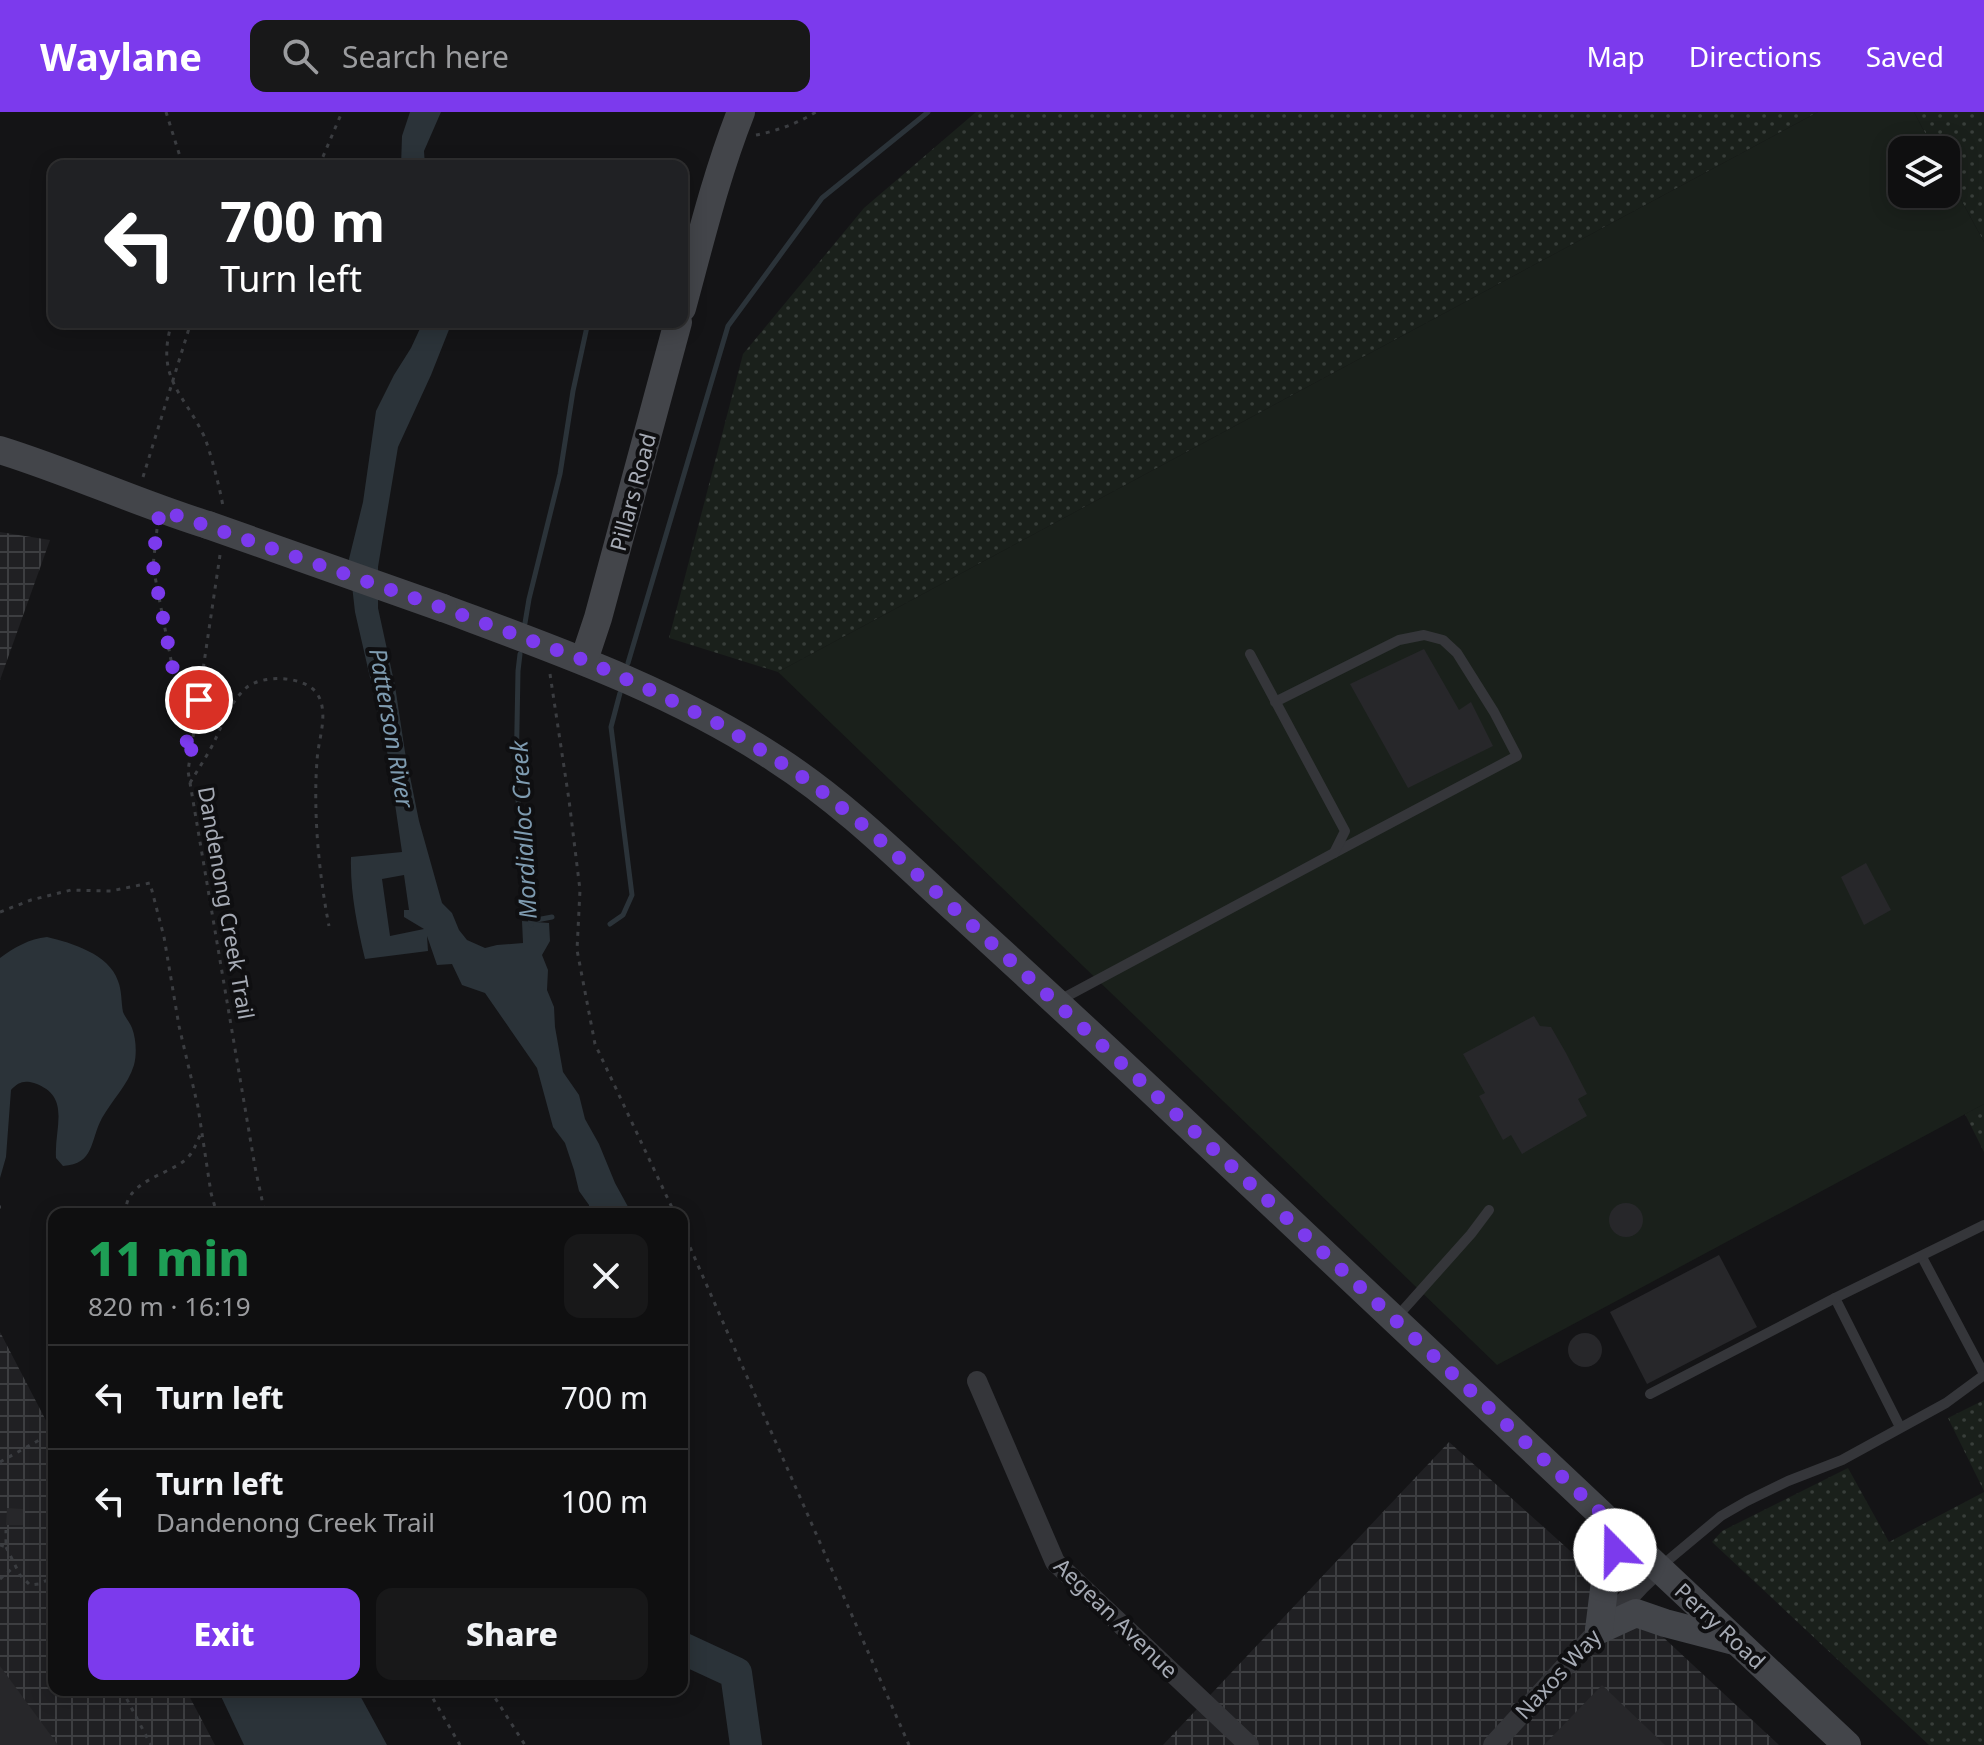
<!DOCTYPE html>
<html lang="en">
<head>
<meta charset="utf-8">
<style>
	body { margin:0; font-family:"Noto Sans",sans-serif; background:#181819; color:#f1f3f6; height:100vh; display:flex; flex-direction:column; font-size:30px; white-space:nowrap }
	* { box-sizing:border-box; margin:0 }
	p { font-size:26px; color:#9b9c9f }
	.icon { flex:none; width:44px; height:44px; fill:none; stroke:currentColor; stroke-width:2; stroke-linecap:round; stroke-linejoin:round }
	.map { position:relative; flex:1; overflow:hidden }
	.sheet { position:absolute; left:48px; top:1096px; width:640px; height:488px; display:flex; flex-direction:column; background:#0f0f10; border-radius:16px; box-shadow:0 4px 20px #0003,0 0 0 2px #2f2f30 }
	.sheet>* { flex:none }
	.top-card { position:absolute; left:48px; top:48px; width:640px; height:168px; border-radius:16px; box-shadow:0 4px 20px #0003,0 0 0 2px #2f2f30; background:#202124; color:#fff; overflow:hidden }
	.tools { position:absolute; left:1888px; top:24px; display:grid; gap:16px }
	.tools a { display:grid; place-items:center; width:72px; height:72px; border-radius:16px; background:#0f0f10; box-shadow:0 4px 20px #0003,0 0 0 2px #2f2f30; font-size:40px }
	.pin { position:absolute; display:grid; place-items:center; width:68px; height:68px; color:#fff; margin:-34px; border:4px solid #fff; border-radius:50%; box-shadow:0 2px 8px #0007 }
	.me { position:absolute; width:88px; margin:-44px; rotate:338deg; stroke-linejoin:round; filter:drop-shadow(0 0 6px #0008) }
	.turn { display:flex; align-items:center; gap:28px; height:168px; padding:0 40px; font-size:36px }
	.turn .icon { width:104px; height:104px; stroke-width:2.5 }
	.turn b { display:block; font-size:56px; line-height:68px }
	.round { display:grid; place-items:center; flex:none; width:84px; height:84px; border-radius:16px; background:#181819 }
	.head { display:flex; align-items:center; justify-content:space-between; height:136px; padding:0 40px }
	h1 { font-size:48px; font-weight:800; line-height:60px; color:#1e9e55 }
	.button { display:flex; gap:16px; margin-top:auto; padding:16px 40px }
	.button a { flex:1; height:92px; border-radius:16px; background:#7c3aed; color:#fff; font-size:32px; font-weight:800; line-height:92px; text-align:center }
	.button a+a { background:#181819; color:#f1f3f6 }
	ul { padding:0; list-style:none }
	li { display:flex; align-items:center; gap:24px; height:104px; padding:0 40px; border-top:2px solid #2f2f30 }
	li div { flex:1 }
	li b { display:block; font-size:30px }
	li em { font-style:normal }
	header { display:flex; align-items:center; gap:48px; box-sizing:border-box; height:112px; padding:0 40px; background:#7c3aed; color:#fff }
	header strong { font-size:38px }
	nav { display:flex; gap:44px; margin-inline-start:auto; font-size:28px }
	.search { width:560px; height:72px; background:#181819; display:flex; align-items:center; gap:20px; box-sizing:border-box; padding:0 28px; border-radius:16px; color:#9b9c9f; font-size:30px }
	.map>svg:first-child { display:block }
</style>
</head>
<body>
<header>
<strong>Waylane</strong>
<div class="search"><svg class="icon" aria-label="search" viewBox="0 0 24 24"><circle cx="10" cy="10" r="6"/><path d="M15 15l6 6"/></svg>Search here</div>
<nav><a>Map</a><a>Directions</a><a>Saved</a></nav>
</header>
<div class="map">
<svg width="1984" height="1633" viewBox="0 0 1984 1633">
	<defs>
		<pattern id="industrial-grid" width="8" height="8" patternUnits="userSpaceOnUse" patternTransform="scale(2)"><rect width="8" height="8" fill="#202023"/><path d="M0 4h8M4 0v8" fill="none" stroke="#3d3e41"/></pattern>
		<pattern id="grass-dots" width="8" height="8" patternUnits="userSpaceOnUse" patternTransform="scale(2)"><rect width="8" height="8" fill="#1a201b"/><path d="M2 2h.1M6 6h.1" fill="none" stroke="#383e3a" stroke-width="1.8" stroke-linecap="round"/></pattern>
	</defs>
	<rect width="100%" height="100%" fill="#141416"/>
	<!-- industrial -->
	<g fill="url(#industrial-grid)">
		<path d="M 0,420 L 50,428 L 0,568 Z"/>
		<path d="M 0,1220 L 54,1324 L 54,1578 L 186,1578 L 215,1633 L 0,1633 Z"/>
		<path d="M 1449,1330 L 1577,1445 L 1779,1633 L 1163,1633 Z"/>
	</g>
	<!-- grass -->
	<g fill="url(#grass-dots)">
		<path d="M 976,0 L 1818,0 L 778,560 L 669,526 L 743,242 L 864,96 Z"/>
		<path d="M 1914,0 L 1984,0 L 1984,130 L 1946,60 L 1946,38 L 1934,38 Z"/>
		<path d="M 1984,992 L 1984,1040 L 1965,1002 Z"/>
		<path d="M 1984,1288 L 1984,1379 L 1948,1306 Z"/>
		<path d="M 1848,1356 L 1889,1430 L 1984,1380 L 1984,1633 L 1929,1633 L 1712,1430 L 1722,1419 Z"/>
	</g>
	<!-- pitch -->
	<path fill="#1a201b" d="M 1818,0 L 1914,0 L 1934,38 L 1902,38 L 1902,82 L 1946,82 L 1946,60 L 1984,130 L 1984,992 L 1497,1253 L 778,560 Z"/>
	<!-- water -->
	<g fill="#2b3339" fill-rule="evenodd">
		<path d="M 410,0 L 441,0 L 424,39 L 425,54 L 401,54 L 402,24 Z"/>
		<path d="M 423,210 L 452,210 L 431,263 L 398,335 L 378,455 L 378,496 L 395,574 L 405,640 L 419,709 L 442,791 L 452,801 L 459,818 L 467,828 L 485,836 L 497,833 L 523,831 L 522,809 L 549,811 L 550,829 L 542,843 L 548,858 L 547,878 L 554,895 L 555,915 L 563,960 L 579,983 L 585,1007 L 599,1032 L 615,1071 L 632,1102 L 589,1102 L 589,1093 L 579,1079 L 574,1058 L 565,1031 L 553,1015 L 537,956 L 485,881 L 462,873 L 452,852 L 437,853 L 427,824 L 428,839 L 365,847 C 357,813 350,780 351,745 L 402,740 L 388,644 L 355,500 L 349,447 L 363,390 L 376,299 L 394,263 L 411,236 ZM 404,763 L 409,798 L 404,798 L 404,805 L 424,817 L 390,824 L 382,767 Z"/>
		<path d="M 47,825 C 72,831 109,842 118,869 C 122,879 121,890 123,900 C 125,905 130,911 132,916 C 136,926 137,942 134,953 C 128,973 112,988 102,1006 C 90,1028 95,1052 63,1054 L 56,1046 C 54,1015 72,984 34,971 C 24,968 18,970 11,978 L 6,1045 L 0,1066 L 0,846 C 15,835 29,827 47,825 Z"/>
		<path d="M 218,1578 L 357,1578 L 387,1633 L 244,1633 Z"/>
	</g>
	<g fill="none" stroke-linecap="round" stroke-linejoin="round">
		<!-- stream -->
		<g stroke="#2b3339" stroke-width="5">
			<path d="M 525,511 L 529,487 L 560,362 L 573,279 L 588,210"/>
			<path d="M 520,542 L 518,559 L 516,669 L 531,813"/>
			<path d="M 628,551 L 728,214 L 822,86 L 928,0"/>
			<path d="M 531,809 L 552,805"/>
			<path d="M 610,812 L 623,803 L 632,783 L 611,615 L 620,581"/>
		</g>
		<!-- river -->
		<path stroke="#2b3339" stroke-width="32" d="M 682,1536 L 736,1561 L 746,1633"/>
	</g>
	<!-- building -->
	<g fill="#27272a">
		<path d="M 1424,537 L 1459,598 L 1471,590 L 1493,634 L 1408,676 L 1350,572 Z"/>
		<path d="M 1866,751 L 1891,798 L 1864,813 L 1841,765 Z"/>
		<path d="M 1534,904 L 1540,914 L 1551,915 L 1566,941 L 1587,982 L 1578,987 L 1587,1004 L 1522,1042 L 1511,1023 L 1503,1028 L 1479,984 L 1485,981 L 1463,942 Z"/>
		<circle cx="1626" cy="1108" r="17"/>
		<path d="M 1719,1143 L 1757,1215 L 1647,1272 L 1610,1200 Z"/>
		<circle cx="1585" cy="1238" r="17"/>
		<path d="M 7,1396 L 23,1397 L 23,1413 L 6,1413 Z"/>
		<path d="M 0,1554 L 58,1633 L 0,1633 Z"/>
		<path d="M 1602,1573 L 1665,1633 L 1544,1633 Z"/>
	</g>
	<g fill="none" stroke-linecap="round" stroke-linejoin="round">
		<!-- path -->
		<g stroke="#3b3d41" stroke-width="3" stroke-dasharray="4 6" stroke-linecap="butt">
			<path d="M 166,0 L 183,54"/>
			<path d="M 756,23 C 777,19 798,11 816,0"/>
			<path d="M 319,54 L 342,0"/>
			<path d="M 172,210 C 155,266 183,280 204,324 C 210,338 221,380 223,395"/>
			<path d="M 143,365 L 191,210"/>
			<path d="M 157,417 L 153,454 L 189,642"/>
			<path d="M 220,443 L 188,659 L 255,1055 L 265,1102"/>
			<path d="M 550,562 L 569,688 L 580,778 L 577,838 L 595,932 L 675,1102"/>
			<path d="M 190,671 C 197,659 205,647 212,634 C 222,615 229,591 246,576 C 262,562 306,563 318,583 C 329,603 318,627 317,649 C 313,700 319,763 329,814"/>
			<path d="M 0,800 L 31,788 L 71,778 L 111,779 L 150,771 L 164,825 L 179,914 L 198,995 L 211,1081 L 217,1102"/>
			<path d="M 0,1095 L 1,1095"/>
			<path d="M 126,1102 C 123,1071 164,1064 184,1049 C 193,1042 196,1032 201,1021"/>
			<path d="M 682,1117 L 909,1633"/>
			<path d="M 0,1350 L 43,1326"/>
			<path d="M 0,1433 L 6,1435 L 6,1418"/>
			<path d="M 6,1435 L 20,1463 L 30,1473 L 39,1472 L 54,1465"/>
			<path d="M 0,1467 L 15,1454"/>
			<path d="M 122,1578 L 151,1633"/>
			<path d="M 428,1578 L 460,1633"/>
			<path d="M 490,1578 L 525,1633"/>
		</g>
		<!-- lane -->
		<g stroke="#35363a" stroke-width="10">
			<path d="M 1275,590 L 1399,528 L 1424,523 L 1443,528 L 1457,541 L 1494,600 L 1517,644 L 1334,741"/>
			<path d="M 1058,889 L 1334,741 L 1345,719 L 1250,542"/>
			<path d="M 1922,1145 L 1984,1262"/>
			<path d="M 1835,1186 L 1900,1315"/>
			<path d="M 1396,1206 L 1471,1122 L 1489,1098"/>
			<path d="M 1650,1282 L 1835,1186 L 1984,1113"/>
			<path d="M 1660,1455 L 1721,1404 L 1747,1389 L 1788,1369 L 1842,1348 L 1946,1291 L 1984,1263"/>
		</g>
		<!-- street -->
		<g stroke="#35363a" stroke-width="20">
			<path d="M 977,1269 L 1055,1450 L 1249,1633"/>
			<path d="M 1493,1633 L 1640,1473 L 1658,1456"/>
		</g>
		<!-- secondary -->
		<g stroke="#43454a" stroke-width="28">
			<path d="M 682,196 C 700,130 716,63 741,0"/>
			<path d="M 0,338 C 71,360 137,391 208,413"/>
			<path d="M 443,496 C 558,539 673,579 776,647 C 843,690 900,747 958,800 C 1030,866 1102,932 1173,999 C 1398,1211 1622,1422 1847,1633"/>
			<path d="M 584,548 L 598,506 L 678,210"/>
			<path d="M 1599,1518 L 1636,1501 L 1665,1511 L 1734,1529"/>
			<path d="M 1599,1518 L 1605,1469 L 1615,1438 L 1604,1406"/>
		</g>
		<!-- secondary-bridge -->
		<path stroke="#43454a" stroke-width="28" d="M 208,413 L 443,496"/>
	</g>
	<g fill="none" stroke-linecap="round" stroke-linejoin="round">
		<!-- route -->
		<path stroke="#7c3aed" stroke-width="14" stroke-dasharray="0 25.2" d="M 199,588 L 190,646 L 153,454 L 157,412 L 161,398 L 443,496 L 584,548 L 648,577 L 721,613 L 794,659 L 819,677 L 869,718 L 1146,974 L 1604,1404 L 1615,1438"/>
	</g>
	<g text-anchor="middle" stroke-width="8" stroke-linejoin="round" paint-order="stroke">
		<!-- street labels -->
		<g font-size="22" fill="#a6abb5" stroke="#0f0f11">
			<text transform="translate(633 380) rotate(-75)" y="8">Pillars Road</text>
			<text transform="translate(226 791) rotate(80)" y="8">Dandenong Creek Trail</text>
			<text transform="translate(1116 1506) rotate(44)" y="8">Aegean Avenue</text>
			<text transform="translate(1720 1514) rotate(43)" y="8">Perry Road</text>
			<text transform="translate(1558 1562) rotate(-47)" y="8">Naxos Way</text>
		</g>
		<!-- water labels -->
		<g font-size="24" font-style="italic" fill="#7e9bb0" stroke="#0f0f11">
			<text transform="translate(391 616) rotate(80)" y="8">Patterson River</text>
			<text transform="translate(524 718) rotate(-93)" y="8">Mordialloc Creek</text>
		</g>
	</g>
</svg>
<div class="tools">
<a><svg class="icon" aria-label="layers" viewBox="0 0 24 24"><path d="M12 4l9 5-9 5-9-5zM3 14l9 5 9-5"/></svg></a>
</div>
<div class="pin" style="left:199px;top:588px;background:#d93025"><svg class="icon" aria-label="arrive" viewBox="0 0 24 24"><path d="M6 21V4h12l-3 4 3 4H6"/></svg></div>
<svg class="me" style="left:1615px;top:1438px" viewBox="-20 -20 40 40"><circle r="19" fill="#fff"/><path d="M0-13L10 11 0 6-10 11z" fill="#7c3aed"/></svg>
<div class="top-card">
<div class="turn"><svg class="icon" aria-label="left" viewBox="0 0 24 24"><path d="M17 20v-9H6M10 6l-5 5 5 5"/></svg><div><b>700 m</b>Turn left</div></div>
</div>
<section class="sheet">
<div class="head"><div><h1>11 min</h1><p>820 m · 16:19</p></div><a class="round"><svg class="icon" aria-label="close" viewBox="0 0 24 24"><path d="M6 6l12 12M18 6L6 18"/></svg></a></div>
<ul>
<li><svg class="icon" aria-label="left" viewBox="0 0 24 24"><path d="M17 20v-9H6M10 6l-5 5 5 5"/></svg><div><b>Turn left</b></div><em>700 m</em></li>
<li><svg class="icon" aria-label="left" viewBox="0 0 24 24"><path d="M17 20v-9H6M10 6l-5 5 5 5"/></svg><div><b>Turn left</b><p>Dandenong Creek Trail</p></div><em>100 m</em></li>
</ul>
<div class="button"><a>Exit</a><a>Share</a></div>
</section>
</div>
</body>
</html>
